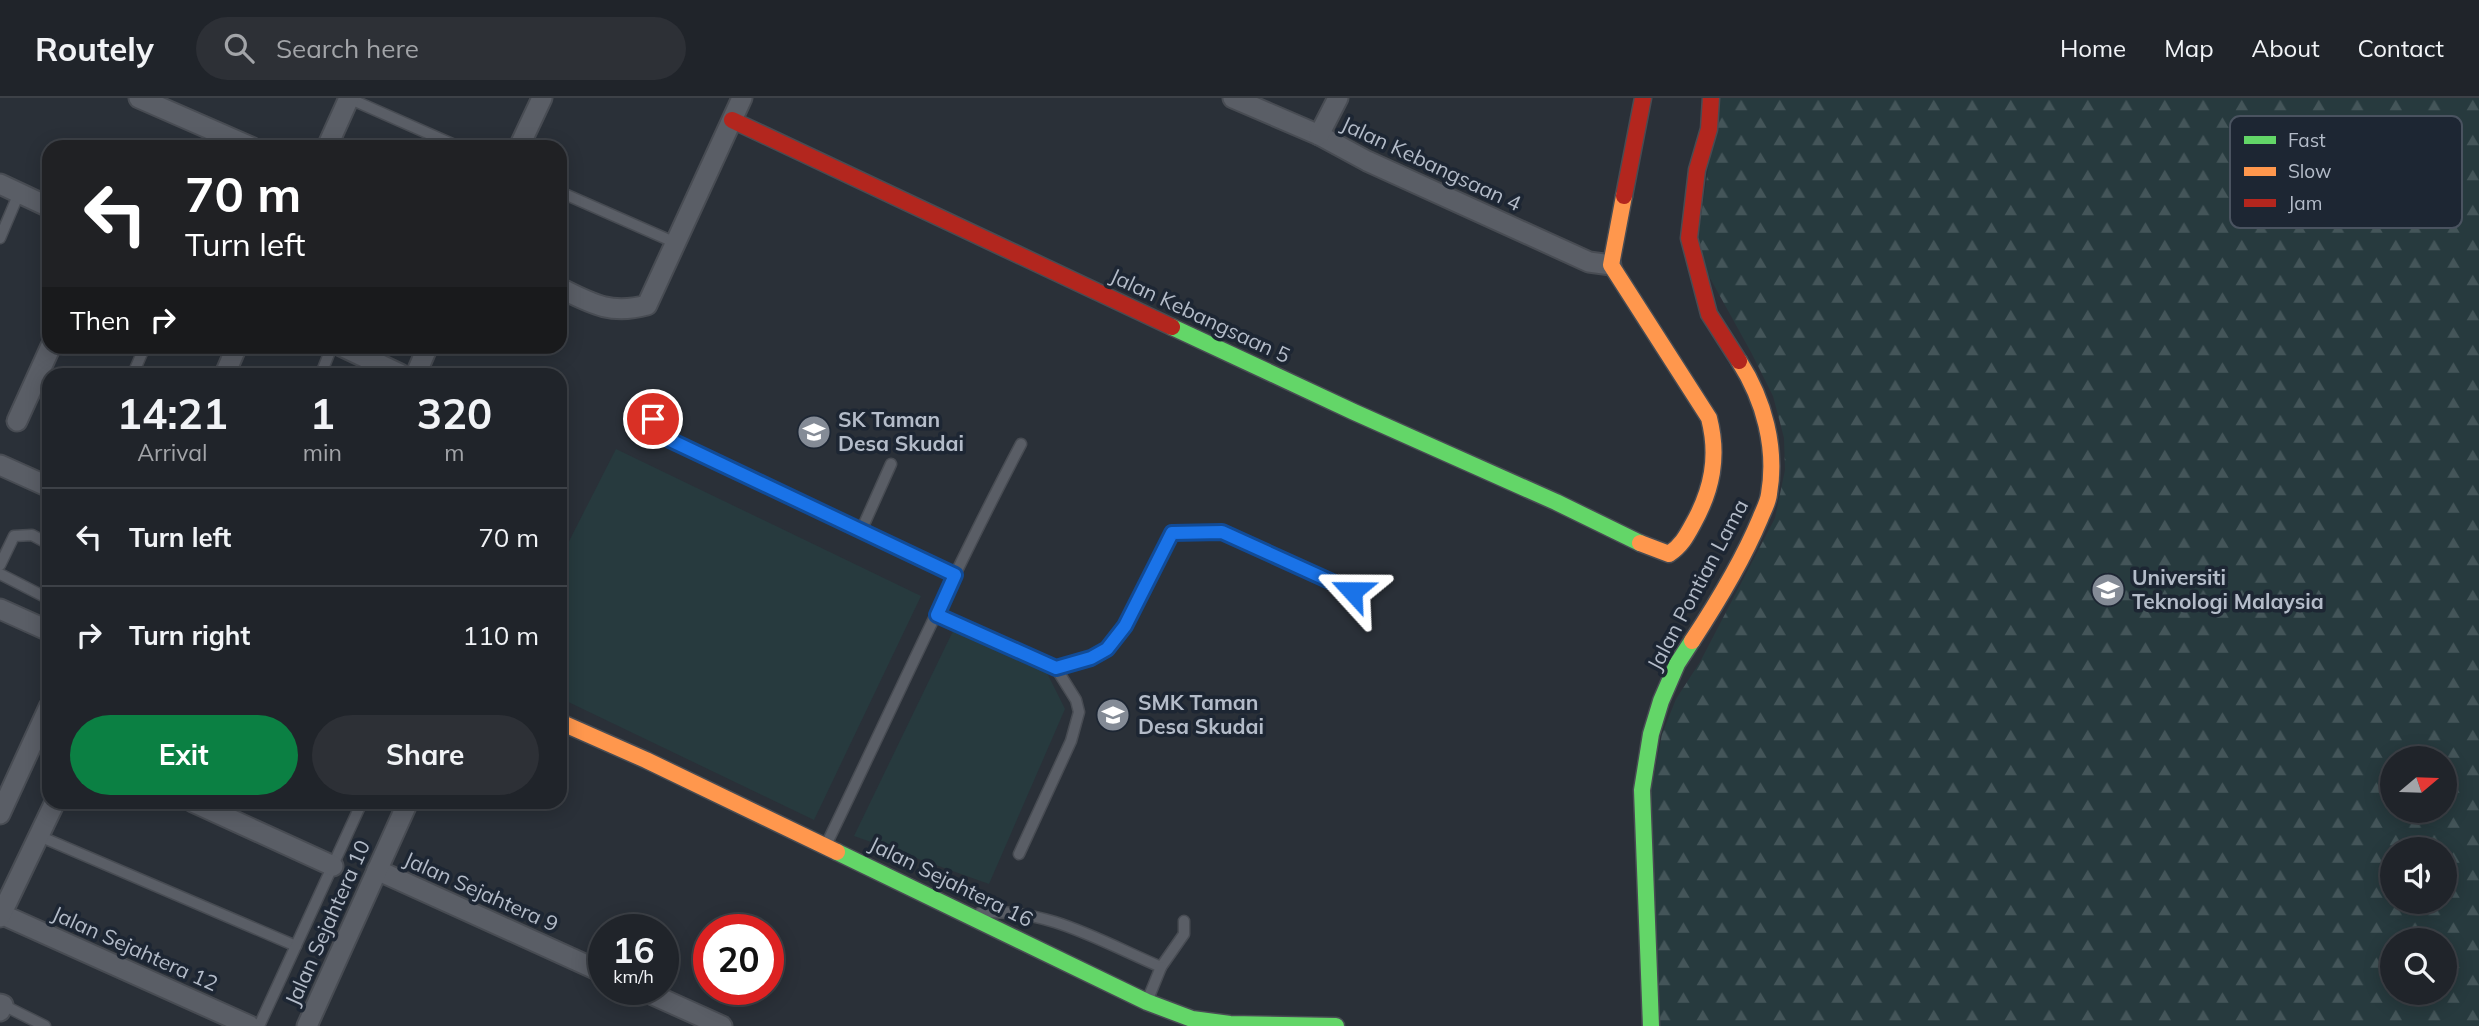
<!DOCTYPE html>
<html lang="en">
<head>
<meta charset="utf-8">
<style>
	body { margin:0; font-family:Mulish,sans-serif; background:#2d3036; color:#f1f3f6; height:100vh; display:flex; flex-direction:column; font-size:26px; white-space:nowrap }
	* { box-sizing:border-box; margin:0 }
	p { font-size:23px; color:#a2a4a8 }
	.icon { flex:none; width:38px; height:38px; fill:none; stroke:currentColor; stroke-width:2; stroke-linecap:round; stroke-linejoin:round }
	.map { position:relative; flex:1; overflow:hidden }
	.drawer { position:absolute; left:42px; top:270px; width:525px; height:441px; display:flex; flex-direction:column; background:#20242a; border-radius:21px; box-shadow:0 4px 18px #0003,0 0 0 2px #3d4147 }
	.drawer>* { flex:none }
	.top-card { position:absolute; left:42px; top:42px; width:525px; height:214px; border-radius:21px; box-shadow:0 4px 18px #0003,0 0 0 2px #3d4147; background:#202124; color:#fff; overflow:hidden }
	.needle { width:46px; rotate:71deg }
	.fabs { position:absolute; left:2380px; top:648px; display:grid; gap:14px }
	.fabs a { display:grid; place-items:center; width:77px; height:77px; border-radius:50%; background:#20242a; box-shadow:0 4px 18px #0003,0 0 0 2px #3d4147; font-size:35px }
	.speed { position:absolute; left:588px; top:816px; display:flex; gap:14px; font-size:35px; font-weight:700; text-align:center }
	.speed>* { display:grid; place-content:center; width:91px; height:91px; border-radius:50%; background:#20242a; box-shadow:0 4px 18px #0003,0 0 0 2px #3d4147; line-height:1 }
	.speed small { font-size:18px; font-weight:400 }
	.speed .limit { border:10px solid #d22; background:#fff; color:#111 }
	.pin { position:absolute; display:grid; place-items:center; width:60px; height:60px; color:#fff; margin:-30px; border:4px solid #fff; border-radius:50%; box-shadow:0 2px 7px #0007 }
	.me { position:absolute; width:77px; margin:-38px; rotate:294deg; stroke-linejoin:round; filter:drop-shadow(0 0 5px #0008) }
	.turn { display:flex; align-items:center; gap:24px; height:147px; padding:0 28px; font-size:32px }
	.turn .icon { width:91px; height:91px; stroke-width:2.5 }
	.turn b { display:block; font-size:49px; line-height:60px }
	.then { display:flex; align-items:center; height:66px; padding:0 28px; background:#0003; gap:14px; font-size:26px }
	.eta { display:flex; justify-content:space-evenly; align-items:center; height:119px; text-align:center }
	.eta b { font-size:42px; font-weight:700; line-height:49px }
	.action { display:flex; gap:14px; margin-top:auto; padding:14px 28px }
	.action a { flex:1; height:80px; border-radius:42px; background:#0b8043; color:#fff; font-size:28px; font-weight:700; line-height:80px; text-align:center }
	.action a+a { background:#2d3036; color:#f1f3f6 }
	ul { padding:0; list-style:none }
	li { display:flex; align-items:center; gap:21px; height:98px; padding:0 28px; border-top:2px solid #3d4147 }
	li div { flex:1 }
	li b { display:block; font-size:26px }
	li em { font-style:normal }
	header { display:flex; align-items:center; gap:42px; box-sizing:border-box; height:98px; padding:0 35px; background:#20242a; border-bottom:2px solid #3d4147 }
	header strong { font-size:33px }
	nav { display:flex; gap:38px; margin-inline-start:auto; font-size:24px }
	.search { width:490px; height:63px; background:#2d3036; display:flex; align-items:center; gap:18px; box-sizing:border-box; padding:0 24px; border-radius:38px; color:#a2a4a8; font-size:26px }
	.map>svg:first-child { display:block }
</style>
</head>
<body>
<header>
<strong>Routely</strong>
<div class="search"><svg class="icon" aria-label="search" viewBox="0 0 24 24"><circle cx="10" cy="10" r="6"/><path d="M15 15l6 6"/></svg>Search here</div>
<nav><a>Home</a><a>Map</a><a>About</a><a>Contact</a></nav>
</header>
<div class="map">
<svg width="2479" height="928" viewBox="0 0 2479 928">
	<defs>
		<pattern id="forest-firs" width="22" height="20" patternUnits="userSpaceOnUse" patternTransform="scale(1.75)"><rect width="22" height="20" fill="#273a3e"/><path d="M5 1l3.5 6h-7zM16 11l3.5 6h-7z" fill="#445559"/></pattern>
	</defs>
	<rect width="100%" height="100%" fill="#2a3038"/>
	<!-- forest -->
	<path fill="url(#forest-firs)" fill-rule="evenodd" d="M 1719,0 L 2479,0 L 2479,928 L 1658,928 L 1650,698 L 1662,636 L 1676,601 L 1700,564 L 1775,420 L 1785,372 L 1784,340 L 1773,298 L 1752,256 L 1705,171 L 1697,144 ZM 2392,660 L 2445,660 L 2445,712 L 2392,712 ZM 2392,751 L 2445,751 L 2445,803 L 2392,803 ZM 2392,842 L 2445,842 L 2445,894 L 2392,894 Z"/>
	<!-- park -->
	<g fill="#273a3e">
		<path d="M 616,351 L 921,498 L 814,722 L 560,600 L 560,461 Z"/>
		<path d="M 953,533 L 1047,575 L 1065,611 L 989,786 L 854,738 Z"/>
	</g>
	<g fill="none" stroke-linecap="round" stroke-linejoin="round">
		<defs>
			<g id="lane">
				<path d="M 348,0 L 459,49"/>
				<path d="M 560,94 L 676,145"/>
				<path d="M 0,140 L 19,95"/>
				<path d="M 133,276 L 145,248"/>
				<path d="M 321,276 L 332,248"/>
				<path d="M 653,321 L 659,334 L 670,343 L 955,477"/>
				<path d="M 861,433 L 891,366"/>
				<path d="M 0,467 L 14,438 L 32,437 L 49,446"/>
				<path d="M 0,476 L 49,501"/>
				<path d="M 937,517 L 1056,570 L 1076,602 L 1079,614 L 1071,643 L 1019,756"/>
				<path d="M 1056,570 C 1073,565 1094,563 1107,551 C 1133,527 1152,467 1172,435 L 1222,434 L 1352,493"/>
				<path d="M 39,738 L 296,848"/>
				<path d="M 826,747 C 891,613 952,477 1021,346"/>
				<path d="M 980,815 C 1044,808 1104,845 1161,869 L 1184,836 L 1184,823"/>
				<path d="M 1148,901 L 1161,869"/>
				<path d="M 3,907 L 45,928"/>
				<path d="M 259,928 L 362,704"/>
			</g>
			<g id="street">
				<path d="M 139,0 L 251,49"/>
				<path d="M 1233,0 L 1319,37 L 1367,63 L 1589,164 L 1611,167"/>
				<path d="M 1319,37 L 1338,0"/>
				<path d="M 327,49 L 349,0"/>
				<path d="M 519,49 L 542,0"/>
				<path d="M 0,86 L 49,109"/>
				<path d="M 560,190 C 592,206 611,217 647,207 L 742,0"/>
				<path d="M 341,248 L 400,276"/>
				<path d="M 225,276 L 237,248"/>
				<path d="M 416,276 L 428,248"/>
				<path d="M 17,323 L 51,248"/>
				<path d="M 0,367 L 49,389"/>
				<path d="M 0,511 L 49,533"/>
				<path d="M 193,704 L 333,768"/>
				<path d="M 0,716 L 49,609"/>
				<path d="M 377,772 L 604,875"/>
				<path d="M 1,816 L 250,928"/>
				<path d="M 0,819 L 55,704"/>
				<path d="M 640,891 L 722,928"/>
				<path d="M 0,906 L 3,907 L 0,913"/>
				<path d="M 307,928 L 408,704"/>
			</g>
			<g id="fast">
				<path d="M 1172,229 L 1354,314 L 1556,404 L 1640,445"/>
				<path d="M 837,754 L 1147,904 L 1192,921 L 1230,926 L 1336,928"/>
				<path d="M 1651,928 L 1642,692 L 1651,636 L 1661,603 L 1677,566 L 1692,543"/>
			</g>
			<g id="slow">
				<path d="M 1624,98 L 1611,167 L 1709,320 C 1719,359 1712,392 1693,426 C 1686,439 1681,448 1669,456 L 1640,445"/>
				<path d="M 1692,543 C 1717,505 1742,464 1760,421 C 1763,413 1768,405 1769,396 C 1777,350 1764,302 1739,263"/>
				<path d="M 560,624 L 646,662 L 837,754"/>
			</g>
			<g id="jam">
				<path d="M 1711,0 L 1709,31 L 1697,72 L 1689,140 L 1709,216 L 1739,263"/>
				<path d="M 732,22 L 1172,229"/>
				<path d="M 1624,98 L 1643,0"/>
			</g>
		</defs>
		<!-- lane casing -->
		<use href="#lane" stroke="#484c53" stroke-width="13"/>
		<!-- street casing -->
		<use href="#street" stroke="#484c53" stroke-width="23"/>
		<!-- fast casing -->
		<use href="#fast" stroke="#484c53" stroke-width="19"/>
		<!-- slow casing -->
		<use href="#slow" stroke="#484c53" stroke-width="19"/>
		<!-- jam casing -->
		<use href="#jam" stroke="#484c53" stroke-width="19"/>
		<!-- lane -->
		<use href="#lane" stroke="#5a5e66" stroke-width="10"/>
		<!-- street -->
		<use href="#street" stroke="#5a5e66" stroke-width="19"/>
		<!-- fast -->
		<use href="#fast" stroke="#63d668" stroke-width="16"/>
		<!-- slow -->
		<use href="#slow" stroke="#ff974d" stroke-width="16"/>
		<!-- jam -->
		<use href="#jam" stroke="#b3261e" stroke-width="16"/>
	</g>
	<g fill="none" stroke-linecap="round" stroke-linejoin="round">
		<defs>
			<path id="route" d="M 653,321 L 659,334 L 670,342 L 955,477 L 937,517 L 1056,570 L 1091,560 L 1107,551 L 1125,528 L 1172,435 L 1222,434 L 1352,493"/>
		</defs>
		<!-- route casing -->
		<use href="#route" stroke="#114b97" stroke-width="18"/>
		<!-- route -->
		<use href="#route" stroke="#1a73e8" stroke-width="12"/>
	</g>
	<!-- icons -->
	<defs>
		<symbol id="school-disc" viewBox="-11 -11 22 22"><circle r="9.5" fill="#848b96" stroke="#1d2633"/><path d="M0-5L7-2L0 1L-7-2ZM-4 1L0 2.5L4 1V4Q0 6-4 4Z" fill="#fff"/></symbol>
		<symbol id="university-disc" viewBox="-11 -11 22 22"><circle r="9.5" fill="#848b96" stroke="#1d2633"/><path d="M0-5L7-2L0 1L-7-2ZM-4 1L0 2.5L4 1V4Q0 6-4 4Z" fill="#fff"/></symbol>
	</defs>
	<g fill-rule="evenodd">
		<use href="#school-disc" x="795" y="315" width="38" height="38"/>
		<use href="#university-disc" x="2089" y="473" width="38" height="38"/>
		<use href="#school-disc" x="1094" y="598" width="38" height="38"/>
	</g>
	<g text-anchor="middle" stroke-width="7" stroke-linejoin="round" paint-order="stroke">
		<!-- street labels -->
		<g font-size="21" fill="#b4bcc9" stroke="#1d2633">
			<text transform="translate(1431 66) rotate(25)" y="7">Jalan Kebangsaan 4</text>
			<text transform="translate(1200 218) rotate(25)" y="7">Jalan Kebangsaan 5</text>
			<text transform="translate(1698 487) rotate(-62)" y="7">Jalan Pontian Lama</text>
			<text transform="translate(951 784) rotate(26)" y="7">Jalan Sejahtera 16</text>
			<text transform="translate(481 794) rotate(24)" y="7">Jalan Sejahtera 9</text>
			<text transform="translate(328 825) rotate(-66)" y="7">Jalan Sejahtera 10</text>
			<text transform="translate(135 851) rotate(24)" y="7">Jalan Sejahtera 12</text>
		</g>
		<!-- poi labels -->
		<g font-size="21" font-weight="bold" fill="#b4bcc9" stroke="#1d2633" text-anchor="start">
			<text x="838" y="329">SK Taman<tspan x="838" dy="24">Desa Skudai</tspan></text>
			<text x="2132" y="487">Universiti<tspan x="2132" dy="24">Teknologi Malaysia</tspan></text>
			<text x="1138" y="612">SMK Taman<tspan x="1138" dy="24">Desa Skudai</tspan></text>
		</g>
	</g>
	<!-- legend -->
	<rect x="2230" y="18" width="232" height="112" rx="10" fill="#1d2633" stroke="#4a5360" stroke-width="2"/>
	<rect x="2244" y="38" width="32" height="8" fill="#63d668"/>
	<rect x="2244" y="69" width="32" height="9" fill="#ff974d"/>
	<rect x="2244" y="101" width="32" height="8" fill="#b3261e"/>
	<g font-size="19" fill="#b4bcc9">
		<text x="2288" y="49">Fast</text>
		<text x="2288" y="80">Slow</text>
		<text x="2288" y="112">Jam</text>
	</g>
</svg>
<div class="fabs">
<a><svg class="needle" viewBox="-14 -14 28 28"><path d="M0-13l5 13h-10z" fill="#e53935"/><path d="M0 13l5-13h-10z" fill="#a2a4a8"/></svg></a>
<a><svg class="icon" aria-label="sound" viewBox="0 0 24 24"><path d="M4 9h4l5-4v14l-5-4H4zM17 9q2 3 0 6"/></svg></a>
<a><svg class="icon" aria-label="search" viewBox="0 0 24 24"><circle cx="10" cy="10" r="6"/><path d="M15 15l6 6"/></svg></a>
</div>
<div class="speed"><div>16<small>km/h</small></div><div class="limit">20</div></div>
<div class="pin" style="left:653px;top:321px;background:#d93025"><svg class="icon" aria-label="arrive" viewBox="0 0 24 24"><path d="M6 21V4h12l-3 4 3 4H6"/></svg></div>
<svg class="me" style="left:1352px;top:493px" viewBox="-20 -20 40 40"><path d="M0-17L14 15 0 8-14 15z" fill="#1a73e8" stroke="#fff" stroke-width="4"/></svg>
<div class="top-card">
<div class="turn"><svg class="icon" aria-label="left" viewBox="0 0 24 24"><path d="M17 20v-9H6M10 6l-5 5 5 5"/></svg><div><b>70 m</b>Turn left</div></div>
<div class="then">Then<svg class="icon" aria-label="right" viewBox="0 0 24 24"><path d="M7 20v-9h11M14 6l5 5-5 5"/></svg></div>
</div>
<section class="drawer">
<div class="eta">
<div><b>14:21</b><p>Arrival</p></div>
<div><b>1</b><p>min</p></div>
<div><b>320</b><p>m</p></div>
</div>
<ul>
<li><svg class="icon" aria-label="left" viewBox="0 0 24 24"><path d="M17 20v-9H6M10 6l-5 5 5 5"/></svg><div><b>Turn left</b></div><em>70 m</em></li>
<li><svg class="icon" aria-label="right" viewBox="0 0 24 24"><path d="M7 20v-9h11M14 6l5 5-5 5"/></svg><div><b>Turn right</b></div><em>110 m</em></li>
</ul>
<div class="action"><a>Exit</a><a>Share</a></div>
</section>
</div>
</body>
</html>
